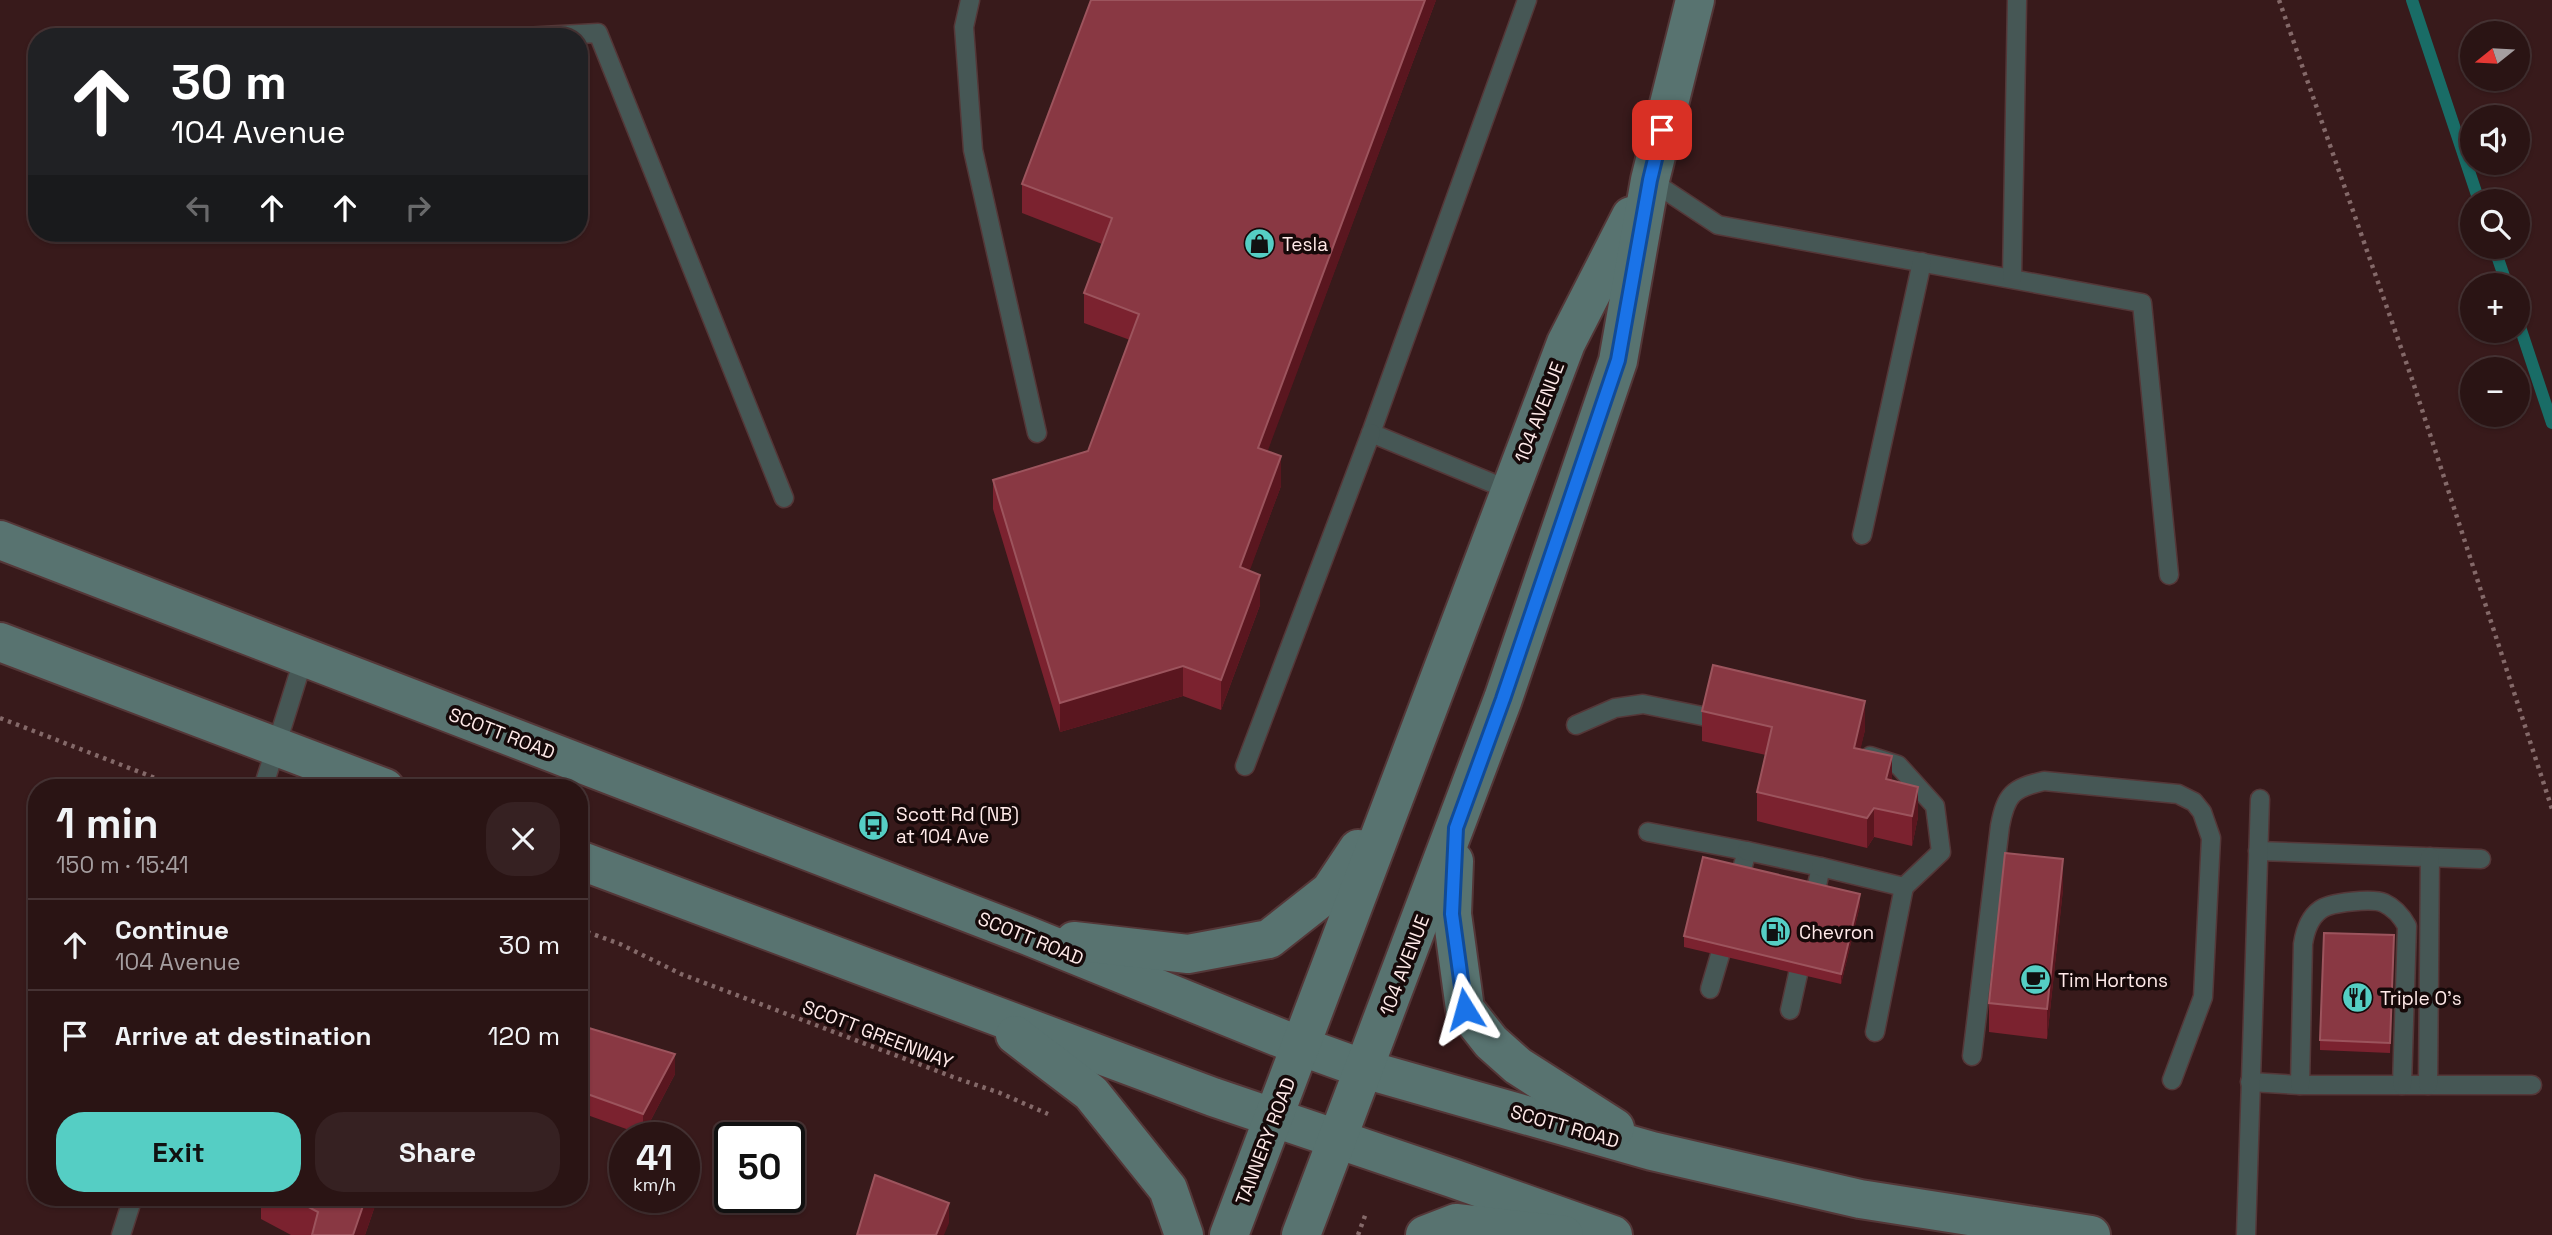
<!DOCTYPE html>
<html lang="en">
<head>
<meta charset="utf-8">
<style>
	body { margin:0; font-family:"Space Grotesk",sans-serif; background:#362122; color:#f1f3f6; height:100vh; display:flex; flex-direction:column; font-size:26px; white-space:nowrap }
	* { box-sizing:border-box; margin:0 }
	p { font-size:23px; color:#a59ea0 }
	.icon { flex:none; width:38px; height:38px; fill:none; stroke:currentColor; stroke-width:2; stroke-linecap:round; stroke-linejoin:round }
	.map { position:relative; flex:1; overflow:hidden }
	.side { position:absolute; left:28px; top:779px; width:560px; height:427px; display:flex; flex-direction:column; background:#2a1414; border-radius:28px; box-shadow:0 2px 5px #0004,0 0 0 2px #463334 }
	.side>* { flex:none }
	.guide { position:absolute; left:28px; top:28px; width:560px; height:214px; border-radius:28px; box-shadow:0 2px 5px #0004,0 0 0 2px #463334; background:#202124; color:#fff; overflow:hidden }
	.needle { width:46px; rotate:252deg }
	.buttons { position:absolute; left:2460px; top:21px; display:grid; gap:14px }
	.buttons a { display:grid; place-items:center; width:70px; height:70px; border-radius:50%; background:#2a1414; box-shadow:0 2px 5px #0004,0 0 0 2px #463334; font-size:35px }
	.speed { position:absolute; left:609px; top:1122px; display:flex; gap:14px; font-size:35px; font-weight:700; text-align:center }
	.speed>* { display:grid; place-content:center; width:91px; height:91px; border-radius:50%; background:#2a1414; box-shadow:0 2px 5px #0004,0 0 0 2px #463334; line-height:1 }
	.speed small { font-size:18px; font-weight:400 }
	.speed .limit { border:4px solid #111; border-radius:10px; background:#fff; color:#111 }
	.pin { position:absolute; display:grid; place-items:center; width:60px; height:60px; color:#fff; margin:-30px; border-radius:14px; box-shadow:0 4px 10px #0006 }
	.me { position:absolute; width:77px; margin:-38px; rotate:352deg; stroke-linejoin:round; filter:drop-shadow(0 0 5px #0008) }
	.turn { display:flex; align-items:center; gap:24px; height:147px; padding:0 28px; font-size:32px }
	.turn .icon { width:91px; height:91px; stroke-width:2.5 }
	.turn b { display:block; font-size:49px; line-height:60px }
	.lanes { display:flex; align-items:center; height:66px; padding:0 28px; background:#0003; justify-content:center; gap:35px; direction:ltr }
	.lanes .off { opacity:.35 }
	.round { display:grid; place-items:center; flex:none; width:74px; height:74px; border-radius:28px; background:#362122 }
	.overview { display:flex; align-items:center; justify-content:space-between; height:119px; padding:0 28px }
	h1 { font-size:42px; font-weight:600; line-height:52px }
	.cta { display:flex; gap:14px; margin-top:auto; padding:14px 28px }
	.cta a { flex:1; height:80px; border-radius:28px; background:#55cec4; color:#111; font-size:28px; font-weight:600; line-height:80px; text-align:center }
	.cta a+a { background:#362122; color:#f1f3f6 }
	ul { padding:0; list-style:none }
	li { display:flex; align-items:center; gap:21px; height:91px; padding:0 28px; border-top:2px solid #463334 }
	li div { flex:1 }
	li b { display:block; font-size:26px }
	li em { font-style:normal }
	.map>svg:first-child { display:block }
</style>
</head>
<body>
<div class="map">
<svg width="2552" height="1235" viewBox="0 0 2552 1235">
	<rect width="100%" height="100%" fill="#381a1b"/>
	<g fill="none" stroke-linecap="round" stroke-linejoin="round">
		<!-- stream -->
		<g stroke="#196c66" stroke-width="12">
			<path d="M 2412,0 L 2479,201"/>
			<path d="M 2494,247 L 2507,285"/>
			<path d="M 2518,321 L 2552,423"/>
		</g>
		<defs>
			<g id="lane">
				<path d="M 970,0 L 964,27 L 973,150 L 1037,433"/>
				<path d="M 524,37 L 598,33 L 784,498"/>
				<path d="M 1650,180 L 1718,225 L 2142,303 L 2169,575"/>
				<path d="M 2012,278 L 2017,0"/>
				<path d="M 1509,490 L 1371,433 L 1527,0"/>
				<path d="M 1862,535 L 1922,262"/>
				<path d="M 1576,725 L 1615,708 L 1643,704 L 1707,717"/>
				<path d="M 1870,756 L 1898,765 L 1935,806 L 1941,852 L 1904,887"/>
				<path d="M 1245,766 L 1371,433"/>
				<path d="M 263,788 L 304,657"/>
				<path d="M 1648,832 L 1747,851 L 1740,876"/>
				<path d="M 1747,851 L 1821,867 L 1815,894"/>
				<path d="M 2258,851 L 2481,859"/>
				<path d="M 1821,867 L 1904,887 L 1875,1032"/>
				<path d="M 1710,989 L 1720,955"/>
				<path d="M 1790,1010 L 1798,974"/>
				<path d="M 1972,1056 L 2000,826 C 2006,794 2013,788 2044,781 L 2178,794 L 2194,802 L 2202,812 L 2211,838 L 2203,997 L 2172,1080"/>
				<path d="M 2250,1082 L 2300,1085 L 2532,1085"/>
				<path d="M 2300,1085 L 2303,944 C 2305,931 2309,918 2320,910 C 2330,902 2373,898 2384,903 C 2395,908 2402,917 2407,926 L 2402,1085"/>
				<path d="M 2428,1085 L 2430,857"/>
				<path d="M 121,1235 L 133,1197"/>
				<path d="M 2246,1235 L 2260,799"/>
			</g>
			<g id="secondary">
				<path d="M 0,540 L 1026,935 L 1300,1046 L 1364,1069 L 1652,1151 L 1860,1199 L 2091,1235"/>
				<path d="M 0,642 L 385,788"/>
				<path d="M 579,860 L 1213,1097 L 1452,1178 L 1613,1235"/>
				<path d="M 1454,861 L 1452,914 L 1465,1009 L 1491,1042 L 1518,1066 L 1615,1128"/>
				<path d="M 1074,941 L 1188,954 L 1269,939 L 1330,891 L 1358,849"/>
				<path d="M 1015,1035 L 1091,1093 L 1168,1189 L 1184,1235"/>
				<path d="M 1229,1235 L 1566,343 L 1631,216"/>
				<path d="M 1301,1235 L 1503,699 L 1618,361 L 1650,180 L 1695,0"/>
				<path d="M 1425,1235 L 1456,1223 L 1564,1235"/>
			</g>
		</defs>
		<!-- lane casing -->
		<use href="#lane" stroke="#543738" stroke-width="21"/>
		<!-- secondary casing -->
		<use href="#secondary" stroke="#543738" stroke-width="42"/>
		<!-- path -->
		<g stroke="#846969" stroke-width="4.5" stroke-dasharray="3.5 5" stroke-linecap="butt">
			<path d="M 2279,0 L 2412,379 L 2552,809"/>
			<path d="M 0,718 L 181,788"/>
			<path d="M 579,929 L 620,944 L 681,974 L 953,1077 L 1000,1093 L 1048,1114"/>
			<path d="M 1358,1235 L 1366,1213"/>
		</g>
		<!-- lane -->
		<use href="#lane" stroke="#465755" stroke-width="18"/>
		<!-- secondary -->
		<use href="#secondary" stroke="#587370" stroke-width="38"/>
	</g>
	<!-- wall -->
	<g fill="#7b222f">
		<path d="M 1436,0 L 1267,451 L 1281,486 L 1249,571 L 1260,605 L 1221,710 L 1183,696 L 1060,732 L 993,509 L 993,480 L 1088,451 L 1130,340 L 1084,323 L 1084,293 L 1102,244 L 1022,213 L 1022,184 Z"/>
		<path d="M 1702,711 L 1865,730 L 1860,749 L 1892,781 L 1918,817 L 1912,846 L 1874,837 L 1867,848 L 1757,821 L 1757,792 L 1766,755 L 1702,741 Z"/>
		<path d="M 2063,889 L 2047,1039 L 1989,1032 L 1989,1003 Z"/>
		<path d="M 1860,905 L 1841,984 L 1684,947 L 1684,936 Z"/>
		<path d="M 2394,946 L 2390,1053 L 2320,1050 L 2320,1040 Z"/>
		<path d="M 579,1025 L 675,1074 L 643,1135 L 579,1112 Z"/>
		<path d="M 261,1197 L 378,1197 L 365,1235 L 291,1235 L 261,1219 Z"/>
	</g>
	<!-- shaded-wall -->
	<g fill="#5a161f">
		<path d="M 1425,0 L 1436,0 L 1258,477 L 1258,448 Z"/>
		<path d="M 1281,456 L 1281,486 L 1240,597 L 1240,567 Z"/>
		<path d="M 1260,575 L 1260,605 L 1221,710 L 1221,680 Z"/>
		<path d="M 1183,666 L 1183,696 L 1060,732 L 1060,703 Z"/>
		<path d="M 1865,701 L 1865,730 L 1854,777 L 1854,748 Z"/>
		<path d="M 1892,756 L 1892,786 L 1886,779 Z"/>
		<path d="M 1918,787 L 1918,817 L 1912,846 L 1912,816 Z"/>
		<path d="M 1874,808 L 1874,837 L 1867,848 L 1867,818 Z"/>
		<path d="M 2063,859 L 2063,889 L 2047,1039 L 2047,1009 Z"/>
		<path d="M 1860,894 L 1860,905 L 1841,984 L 1841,974 Z"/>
		<path d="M 675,1054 L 675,1074 L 643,1135 L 643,1114 Z"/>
		<path d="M 366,1197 L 378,1197 L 365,1235 L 353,1235 Z"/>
		<path d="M 949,1203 L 949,1223 L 944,1235 L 936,1235 Z"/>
	</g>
	<!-- building -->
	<g fill="#893843" stroke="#9c545d" stroke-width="2">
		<path d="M 1091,0 L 1425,0 L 1258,448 L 1281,456 L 1240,567 L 1260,575 L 1221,680 L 1183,666 L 1060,703 L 993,480 L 1088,451 L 1139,314 L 1084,293 L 1112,218 L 1022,184 Z"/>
		<path d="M 1713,665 L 1865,701 L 1854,748 L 1892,756 L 1886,779 L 1918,787 L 1912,816 L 1874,808 L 1867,818 L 1757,792 L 1772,727 L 1702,711 Z"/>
		<path d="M 2005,853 L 2063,859 L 2047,1009 L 1989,1003 Z"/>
		<path d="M 1703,857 L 1860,894 L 1841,974 L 1684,936 Z"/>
		<path d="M 2324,933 L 2394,935 L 2390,1043 L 2320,1040 Z"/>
		<path d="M 579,1025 L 675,1054 L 643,1114 L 579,1091 Z"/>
		<path d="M 875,1175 L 949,1203 L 936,1235 L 857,1235 Z"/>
		<path d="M 290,1197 L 366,1197 L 353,1235 L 312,1235 L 318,1212 Z"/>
	</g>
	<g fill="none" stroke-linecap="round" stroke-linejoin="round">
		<defs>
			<path id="route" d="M 1465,1009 L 1452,914 L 1456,828 L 1503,699 L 1618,360 L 1650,180 L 1662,130"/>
		</defs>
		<!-- route casing -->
		<use href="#route" stroke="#114b97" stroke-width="18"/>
		<!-- route -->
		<use href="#route" stroke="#1a73e8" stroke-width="12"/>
	</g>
	<!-- icons -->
	<defs>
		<symbol id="shop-disc" viewBox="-11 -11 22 22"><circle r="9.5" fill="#55cec4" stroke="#160909"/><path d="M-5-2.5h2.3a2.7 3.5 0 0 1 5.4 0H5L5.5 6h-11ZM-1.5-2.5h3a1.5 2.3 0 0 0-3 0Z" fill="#111"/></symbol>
		<symbol id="bus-disc" viewBox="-11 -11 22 22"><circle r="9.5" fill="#55cec4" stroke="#160909"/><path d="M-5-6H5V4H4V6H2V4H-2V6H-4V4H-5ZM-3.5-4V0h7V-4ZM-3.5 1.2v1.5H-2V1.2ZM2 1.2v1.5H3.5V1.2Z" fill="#111"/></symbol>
		<symbol id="fuel-disc" viewBox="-11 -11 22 22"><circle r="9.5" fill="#55cec4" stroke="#160909"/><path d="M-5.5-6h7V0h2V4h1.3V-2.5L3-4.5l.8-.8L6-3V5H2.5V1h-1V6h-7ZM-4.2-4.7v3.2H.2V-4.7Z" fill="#111"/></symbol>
		<symbol id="cafe-disc" viewBox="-11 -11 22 22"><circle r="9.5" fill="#55cec4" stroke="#160909"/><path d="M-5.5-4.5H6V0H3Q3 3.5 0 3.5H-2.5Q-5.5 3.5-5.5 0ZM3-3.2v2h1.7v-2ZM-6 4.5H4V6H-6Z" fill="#111"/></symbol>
		<symbol id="restaurant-disc" viewBox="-11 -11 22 22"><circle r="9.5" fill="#55cec4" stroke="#160909"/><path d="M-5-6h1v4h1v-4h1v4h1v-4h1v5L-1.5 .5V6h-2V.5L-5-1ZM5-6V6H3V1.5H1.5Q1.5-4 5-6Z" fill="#111"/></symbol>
	</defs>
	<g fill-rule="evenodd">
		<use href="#shop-disc" x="1242" y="226" width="35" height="35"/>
		<use href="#bus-disc" x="856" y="808" width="35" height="35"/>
		<use href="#fuel-disc" x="1758" y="914" width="35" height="35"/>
		<use href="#cafe-disc" x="2018" y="962" width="35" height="35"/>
		<use href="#restaurant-disc" x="2340" y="980" width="35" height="35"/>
	</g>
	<g text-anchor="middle" stroke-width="7" stroke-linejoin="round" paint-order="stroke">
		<!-- poi labels -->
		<g font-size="19" fill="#ffeae9" stroke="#160909" text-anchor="start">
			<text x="1282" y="251">Tesla</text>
			<text x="896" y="821">Scott Rd (NB)<tspan x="896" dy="22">at 104 Ave</tspan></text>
			<text x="1799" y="939">Chevron</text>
			<text x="2058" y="987">Tim Hortons</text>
			<text x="2380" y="1005">Triple O's</text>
		</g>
		<!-- street labels -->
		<g font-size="19" fill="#ffeae9" stroke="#160909">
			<text transform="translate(1539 412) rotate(-69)" y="7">104 AVENUE</text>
			<text transform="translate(502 733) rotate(21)" y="7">SCOTT ROAD</text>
			<text transform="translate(1031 938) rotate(22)" y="7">SCOTT ROAD</text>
			<text transform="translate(1404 965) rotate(-69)" y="7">104 AVENUE</text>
			<text transform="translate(878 1034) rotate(21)" y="7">SCOTT GREENWAY</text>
			<text transform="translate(1565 1126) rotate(16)" y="7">SCOTT ROAD</text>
			<text transform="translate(1265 1141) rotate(-69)" y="7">TANNERY ROAD</text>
		</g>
	</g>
</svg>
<div class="buttons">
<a><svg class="needle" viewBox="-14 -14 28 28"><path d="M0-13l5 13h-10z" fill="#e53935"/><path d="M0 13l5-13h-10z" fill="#a59ea0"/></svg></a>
<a><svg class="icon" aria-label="sound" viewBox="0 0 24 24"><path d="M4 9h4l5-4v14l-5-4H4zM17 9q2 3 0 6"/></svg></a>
<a><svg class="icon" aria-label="search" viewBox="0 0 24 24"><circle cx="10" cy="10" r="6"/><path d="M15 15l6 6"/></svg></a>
<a>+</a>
<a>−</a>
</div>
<div class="speed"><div>41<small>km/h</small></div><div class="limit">50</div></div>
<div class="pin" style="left:1662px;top:130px;background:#d93025"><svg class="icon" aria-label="arrive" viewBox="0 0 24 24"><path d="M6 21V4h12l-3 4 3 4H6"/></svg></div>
<svg class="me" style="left:1465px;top:1009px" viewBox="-20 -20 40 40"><path d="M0-17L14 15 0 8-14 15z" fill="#1a73e8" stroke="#fff" stroke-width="4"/></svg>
<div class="guide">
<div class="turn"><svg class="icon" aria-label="ahead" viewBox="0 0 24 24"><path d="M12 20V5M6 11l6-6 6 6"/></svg><div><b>30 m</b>104 Avenue</div></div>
<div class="lanes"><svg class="icon off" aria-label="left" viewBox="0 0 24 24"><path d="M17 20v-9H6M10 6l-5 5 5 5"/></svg><svg class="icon" aria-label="ahead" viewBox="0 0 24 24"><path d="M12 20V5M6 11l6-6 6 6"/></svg><svg class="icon" aria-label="ahead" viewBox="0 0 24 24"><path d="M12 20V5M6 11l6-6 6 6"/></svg><svg class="icon off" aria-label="right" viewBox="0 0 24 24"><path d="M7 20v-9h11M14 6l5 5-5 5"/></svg></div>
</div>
<section class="side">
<div class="overview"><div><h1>1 min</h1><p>150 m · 15:41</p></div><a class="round"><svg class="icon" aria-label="close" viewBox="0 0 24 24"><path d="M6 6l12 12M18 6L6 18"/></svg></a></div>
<ul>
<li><svg class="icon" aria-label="ahead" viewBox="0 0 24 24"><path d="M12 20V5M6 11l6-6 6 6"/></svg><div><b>Continue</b><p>104 Avenue</p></div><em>30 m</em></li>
<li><svg class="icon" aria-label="arrive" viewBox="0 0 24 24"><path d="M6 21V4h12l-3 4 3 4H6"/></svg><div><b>Arrive at destination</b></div><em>120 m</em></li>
</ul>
<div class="cta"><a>Exit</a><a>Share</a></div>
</section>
</div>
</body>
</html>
